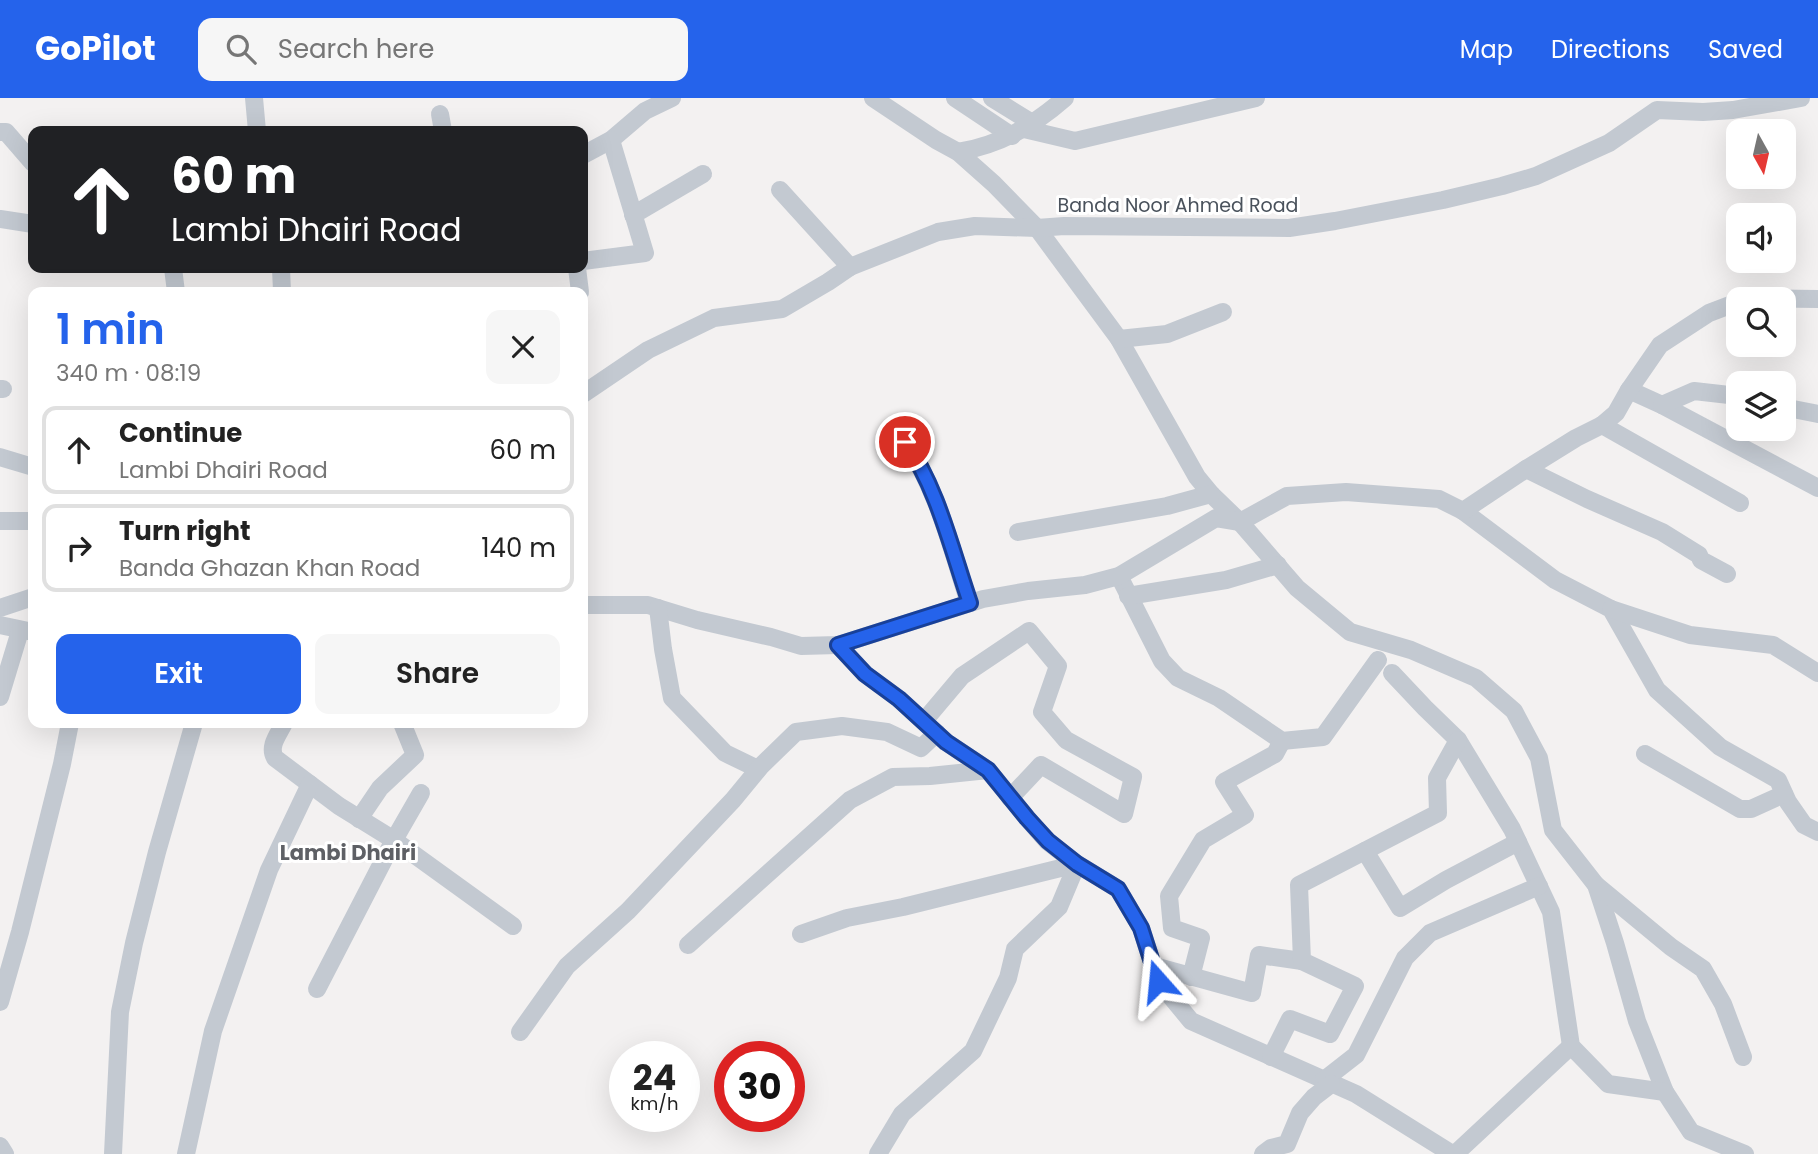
<!DOCTYPE html>
<html lang="en">
<head>
<meta charset="utf-8">
<style>
	body { margin:0; font-family:Poppins,sans-serif; background:#f6f6f6; color:#222; height:100vh; display:flex; flex-direction:column; font-size:26px; white-space:nowrap }
	* { box-sizing:border-box; margin:0 }
	p { font-size:23px; color:#767676 }
	.icon { flex:none; width:38px; height:38px; fill:none; stroke:currentColor; stroke-width:2; stroke-linecap:round; stroke-linejoin:round }
	.map { position:relative; flex:1; overflow:hidden }
	.details { position:absolute; left:28px; top:189px; width:560px; height:441px; display:flex; flex-direction:column; background:#fff; border-radius:14px; box-shadow:0 7px 28px #0002 }
	.details>* { flex:none }
	.guide { position:absolute; left:28px; top:28px; width:560px; height:147px; border-radius:14px; box-shadow:0 7px 28px #0002; background:#202124; color:#fff; overflow:hidden }
	.needle { width:46px; rotate:172deg }
	.fabs { position:absolute; left:1726px; top:21px; display:grid; gap:14px }
	.fabs a { display:grid; place-items:center; width:70px; height:70px; border-radius:14px; background:#fff; box-shadow:0 7px 28px #0002; font-size:35px }
	.speed { position:absolute; left:609px; top:943px; display:flex; gap:14px; font-size:35px; font-weight:700; text-align:center }
	.speed>* { display:grid; place-content:center; width:91px; height:91px; border-radius:50%; background:#fff; box-shadow:0 7px 28px #0002; line-height:1 }
	.speed small { font-size:18px; font-weight:400 }
	.speed .limit { border:10px solid #d22; background:#fff; color:#111 }
	.pin { position:absolute; display:grid; place-items:center; width:60px; height:60px; color:#fff; margin:-30px; border:4px solid #fff; border-radius:50%; box-shadow:0 2px 7px #0007 }
	.me { position:absolute; width:77px; margin:-38px; rotate:342deg; stroke-linejoin:round; filter:drop-shadow(0 0 5px #0008) }
	.turn { display:flex; align-items:center; gap:24px; height:147px; padding:0 28px; font-size:32px }
	.turn .icon { width:91px; height:91px; stroke-width:2.5 }
	.turn b { display:block; font-size:49px; line-height:60px }
	.round { display:grid; place-items:center; flex:none; width:74px; height:74px; border-radius:14px; background:#f6f6f6 }
	.headline { display:flex; align-items:center; justify-content:space-between; height:119px; padding:0 28px }
	h1 { font-size:42px; font-weight:600; line-height:52px; color:#2563eb }
	.action { display:flex; gap:14px; margin-top:auto; padding:14px 28px }
	.action a { flex:1; height:80px; border-radius:14px; background:#2563eb; color:#fff; font-size:28px; font-weight:600; line-height:80px; text-align:center }
	.action a+a { background:#f6f6f6; color:#222 }
	ul { padding:0; list-style:none }
	li { display:flex; align-items:center; gap:21px; height:88px; margin:0 14px 10px; padding:0 14px; border:4px solid #e0e0e0; border-radius:14px }
	li div { flex:1 }
	li b { display:block; font-size:26px }
	li em { font-style:normal }
	header { display:flex; align-items:center; gap:42px; box-sizing:border-box; height:98px; padding:0 35px; background:#2563eb; color:#fff }
	header strong { font-size:33px }
	nav { display:flex; gap:38px; margin-inline-start:auto; font-size:24px }
	.search { width:490px; height:63px; background:#f6f6f6; display:flex; align-items:center; gap:18px; box-sizing:border-box; padding:0 24px; border-radius:14px; color:#767676; font-size:26px }
	.map>svg:first-child { display:block }
</style>
</head>
<body>
<header>
<strong>GoPilot</strong>
<div class="search"><svg class="icon" aria-label="search" viewBox="0 0 24 24"><circle cx="10" cy="10" r="6"/><path d="M15 15l6 6"/></svg>Search here</div>
<nav><a>Map</a><a>Directions</a><a>Saved</a></nav>
</header>
<div class="map">
<svg width="1818" height="1056" viewBox="0 0 1818 1056">
	<rect width="100%" height="100%" fill="#f3f1f1"/>
	<g fill="none" stroke-linecap="round" stroke-linejoin="round">
		<!-- minor -->
		<g stroke="#c3c9d1" stroke-width="18">
			<path d="M 254,0 L 257,33"/>
			<path d="M 873,0 L 936,42 L 958,54 L 994,86 L 1037,130 L 1119,241 L 1197,379 L 1211,396 L 1240,424 L 1297,490 L 1350,534 L 1411,552 L 1476,580 L 1514,613 L 1539,660 L 1553,732 L 1596,787 L 1615,845 L 1637,923 L 1665,994 L 1691,1034 L 1745,1056"/>
			<path d="M 955,0 L 1012,38"/>
			<path d="M 992,0 L 1032,25"/>
			<path d="M 440,16 L 443,33"/>
			<path d="M 1024,31 L 1075,43 L 1256,0"/>
			<path d="M 0,34 L 6,34 L 33,65"/>
			<path d="M 958,54 C 1000,47 1033,28 1065,0"/>
			<path d="M 583,57 L 611,42 L 645,13 L 672,0"/>
			<path d="M 780,92 L 850,169"/>
			<path d="M 633,117 L 703,76"/>
			<path d="M 0,121 L 33,126"/>
			<path d="M 583,163 L 645,155 L 611,42"/>
			<path d="M 173,170 L 176,194"/>
			<path d="M 281,170 L 282,194"/>
			<path d="M 577,170 L 580,194"/>
			<path d="M 1747,201 L 1751,200 L 1818,201"/>
			<path d="M 1119,241 L 1167,236 L 1223,214"/>
			<path d="M 0,291 L 3,291"/>
			<path d="M 1629,292 L 1662,307 L 1818,390"/>
			<path d="M 583,296 L 648,252 L 714,220 L 782,211 L 828,184 L 850,169 L 938,134 L 975,128 L 1037,130 L 1064,128 L 1188,129 L 1289,130 L 1335,123 L 1443,102 L 1502,88 L 1536,78 L 1609,45 L 1657,12 L 1703,14 L 1733,12 L 1801,0"/>
			<path d="M 1662,307 L 1694,293 L 1738,298"/>
			<path d="M 1783,309 L 1818,316"/>
			<path d="M 1602,327 L 1740,405"/>
			<path d="M 905,344 C 937,390 952,452 969,505"/>
			<path d="M 0,359 L 33,369"/>
			<path d="M 1526,371 L 1587,401 L 1662,434 L 1699,457 L 1701,462 L 1727,476"/>
			<path d="M 1463,413 L 1555,482 L 1611,511 L 1657,592 L 1720,649 L 1778,682 L 1788,704 L 1804,727 L 1818,734"/>
			<path d="M 0,423 L 33,423"/>
			<path d="M 1018,434 L 1167,408 L 1211,396"/>
			<path d="M 1119,478 L 1162,563 L 1178,580 L 1219,600 L 1282,643 L 1323,639 L 1378,562"/>
			<path d="M 1128,498 L 1226,482 L 1278,467"/>
			<path d="M 583,507 L 648,507 L 697,522 L 771,539 L 801,548 L 838,547 L 983,501 L 1028,493 L 1085,487 L 1119,478 L 1216,420 L 1240,424 L 1287,398 L 1346,394 L 1439,401 L 1463,413 L 1526,371 L 1576,340 L 1602,327 L 1616,315 L 1629,292 L 1660,247 L 1709,215 L 1738,204"/>
			<path d="M 0,510 L 33,499"/>
			<path d="M 658,510 L 663,551 L 672,600 L 725,655 L 758,671"/>
			<path d="M 1611,511 L 1690,537 L 1773,547 L 1818,575"/>
			<path d="M 0,527 L 33,534"/>
			<path d="M 838,547 L 865,576 L 899,601 L 946,644 L 988,672 L 1027,720 L 1047,743 L 1077,766 L 1118,791 L 1141,830 L 1158,883 L 1191,923 L 1356,996 L 1452,1056"/>
			<path d="M 1392,575 L 1425,610 L 1458,642 L 1512,731 L 1551,814 L 1571,948 L 1608,986 L 1665,994"/>
			<path d="M 0,599 L 20,533"/>
			<path d="M 924,623 L 962,578 L 1029,533 L 1058,568 L 1042,614 L 1066,642 L 1133,679 L 1124,716 L 1041,667 L 1010,700"/>
			<path d="M 284,625 C 279,636 268,648 275,660 L 339,708 L 394,742 L 513,828"/>
			<path d="M 1645,656 L 1740,711 L 1751,711 L 1784,696"/>
			<path d="M 359,721 L 380,690 L 415,657 L 402,625"/>
			<path d="M 1365,753 L 1400,810 L 1446,782 L 1518,744"/>
			<path d="M 1596,787 L 1671,849 L 1703,871 L 1723,906 L 1743,959"/>
			<path d="M 801,836 L 847,820 L 903,809 L 1077,766"/>
			<path d="M 688,847 L 850,702 L 893,679 L 930,678 L 988,672"/>
			<path d="M 1154,868 L 1252,895 L 1259,857 L 1302,863"/>
			<path d="M 1191,879 L 1201,840 L 1172,830 L 1169,798 L 1203,742 L 1245,717 L 1224,684 L 1275,656 L 1282,643"/>
			<path d="M 317,891 L 394,742 L 421,695"/>
			<path d="M 0,904 L 20,834 L 62,666 L 70,625"/>
			<path d="M 520,934 L 567,868 L 628,813 L 733,702 L 761,668 L 796,634 L 842,628 L 887,634 L 921,650 L 937,635"/>
			<path d="M 1271,959 L 1290,921 L 1330,936 L 1355,888 L 1302,863 L 1299,787 L 1438,715 L 1437,680 L 1458,642"/>
			<path d="M 1324,982 L 1356,957 L 1405,860 L 1430,835 L 1539,788"/>
			<path d="M 0,1048 L 5,1056"/>
			<path d="M 113,1056 L 120,914 L 134,845 L 157,754 L 194,625"/>
			<path d="M 186,1056 L 213,933 L 269,772 L 310,686"/>
			<path d="M 878,1056 L 902,1016 L 973,953 L 1008,880 L 1015,851 L 1059,809 L 1077,766"/>
			<path d="M 1263,1056 L 1271,1050 L 1287,1046 L 1300,1015 L 1314,999 L 1331,986"/>
			<path d="M 1455,1056 L 1571,948"/>
		</g>
	</g>
	<g fill="none" stroke-linecap="round" stroke-linejoin="round">
		<defs>
			<path id="route" d="M 905,344 C 937,388 952,453 970,505 L 838,547 L 865,576 L 899,601 L 946,644 L 988,672 L 1027,720 L 1048,743 L 1077,766 L 1118,791 L 1141,830 L 1158,883"/>
		</defs>
		<!-- route casing -->
		<use href="#route" stroke="#184099" stroke-width="18"/>
		<!-- route -->
		<use href="#route" stroke="#2563eb" stroke-width="12"/>
	</g>
	<g text-anchor="middle" stroke-width="6" stroke-linejoin="round" paint-order="stroke">
		<!-- street labels -->
		<g font-size="19" fill="#4a525c" stroke="#fff">
			<text x="1178" y="114">Banda Noor Ahmed Road</text>
		</g>
		<!-- neighbourhood labels -->
		<g font-size="21" font-weight="bold" fill="#5e6065" stroke="#fff">
			<text x="348" y="762">Lambi Dhairi</text>
		</g>
	</g>
</svg>
<div class="fabs">
<a><svg class="needle" viewBox="-14 -14 28 28"><path d="M0-13l5 13h-10z" fill="#e53935"/><path d="M0 13l5-13h-10z" fill="#767676"/></svg></a>
<a><svg class="icon" aria-label="sound" viewBox="0 0 24 24"><path d="M4 9h4l5-4v14l-5-4H4zM17 9q2 3 0 6"/></svg></a>
<a><svg class="icon" aria-label="search" viewBox="0 0 24 24"><circle cx="10" cy="10" r="6"/><path d="M15 15l6 6"/></svg></a>
<a><svg class="icon" aria-label="layers" viewBox="0 0 24 24"><path d="M12 4l9 5-9 5-9-5zM3 14l9 5 9-5"/></svg></a>
</div>
<div class="speed"><div>24<small>km/h</small></div><div class="limit">30</div></div>
<div class="pin" style="left:905px;top:344px;background:#d93025"><svg class="icon" aria-label="arrive" viewBox="0 0 24 24"><path d="M6 21V4h12l-3 4 3 4H6"/></svg></div>
<svg class="me" style="left:1158px;top:883px" viewBox="-20 -20 40 40"><path d="M0-17L14 15 0 8-14 15z" fill="#2563eb" stroke="#fff" stroke-width="4"/></svg>
<div class="guide">
<div class="turn"><svg class="icon" aria-label="ahead" viewBox="0 0 24 24"><path d="M12 20V5M6 11l6-6 6 6"/></svg><div><b>60 m</b>Lambi Dhairi Road</div></div>
</div>
<section class="details">
<div class="headline"><div><h1>1 min</h1><p>340 m · 08:19</p></div><a class="round"><svg class="icon" aria-label="close" viewBox="0 0 24 24"><path d="M6 6l12 12M18 6L6 18"/></svg></a></div>
<ul>
<li><svg class="icon" aria-label="ahead" viewBox="0 0 24 24"><path d="M12 20V5M6 11l6-6 6 6"/></svg><div><b>Continue</b><p>Lambi Dhairi Road</p></div><em>60 m</em></li>
<li><svg class="icon" aria-label="right" viewBox="0 0 24 24"><path d="M7 20v-9h11M14 6l5 5-5 5"/></svg><div><b>Turn right</b><p>Banda Ghazan Khan Road</p></div><em>140 m</em></li>
</ul>
<div class="action"><a>Exit</a><a>Share</a></div>
</section>
</div>
</body>
</html>
